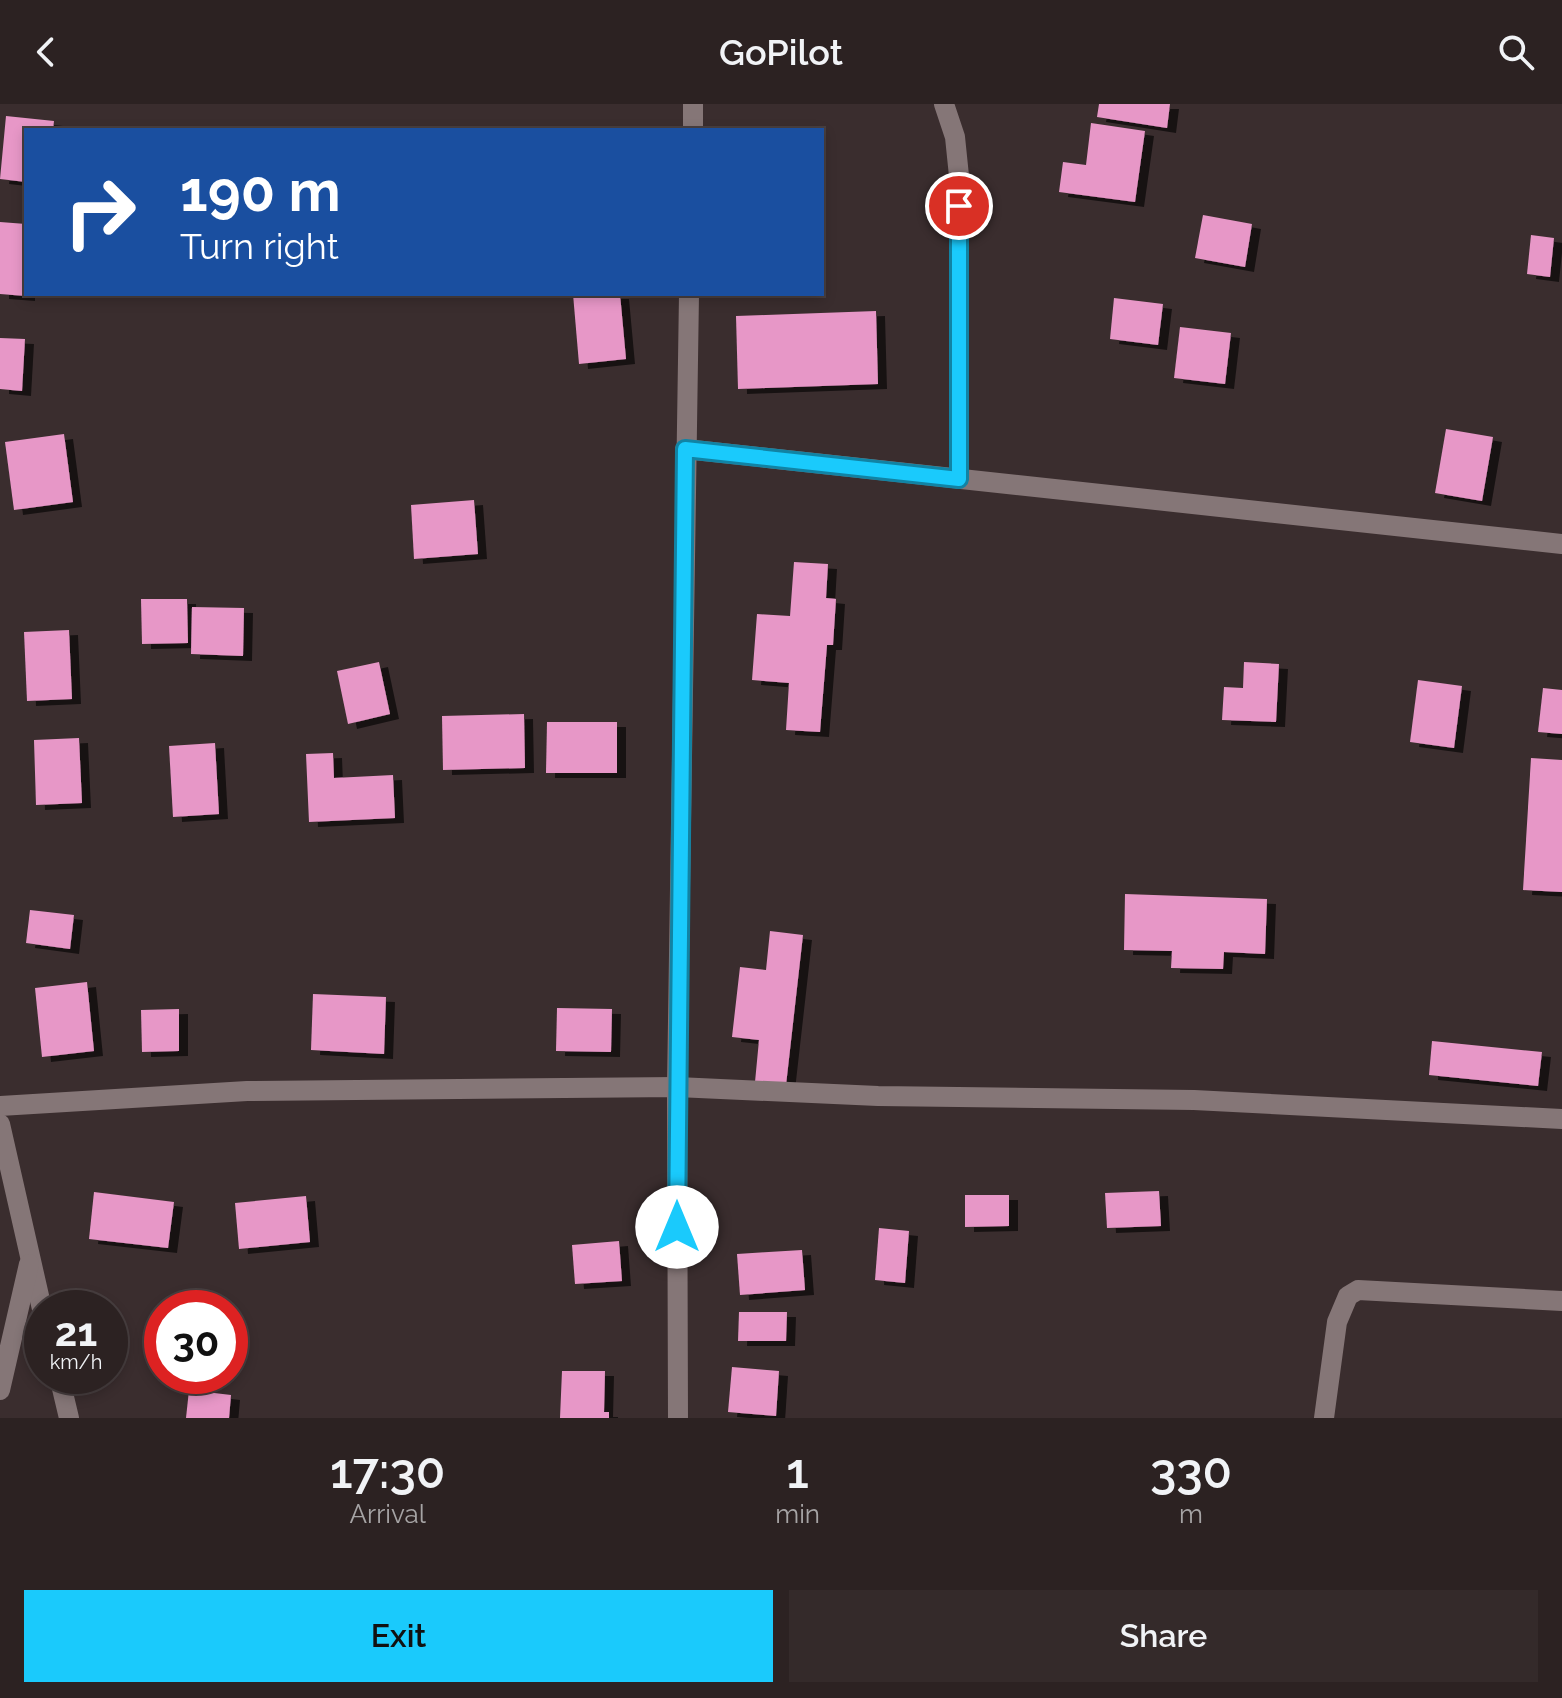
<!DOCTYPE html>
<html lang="en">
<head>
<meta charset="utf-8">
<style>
	body { margin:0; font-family:Raleway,sans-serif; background:#342a2a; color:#f1f3f6; height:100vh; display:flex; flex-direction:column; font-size:30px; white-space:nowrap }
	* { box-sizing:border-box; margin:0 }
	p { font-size:26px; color:#a6a4a5 }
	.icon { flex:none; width:44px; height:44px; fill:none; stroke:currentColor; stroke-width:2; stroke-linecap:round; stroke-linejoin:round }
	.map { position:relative; height:1314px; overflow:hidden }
	.sheet { display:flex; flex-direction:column; background:#2c2222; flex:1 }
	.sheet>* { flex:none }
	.hud { position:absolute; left:24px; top:24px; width:800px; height:168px; border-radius:0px; box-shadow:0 4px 12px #0003,0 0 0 2px #483f40; background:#1a4fa0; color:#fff; overflow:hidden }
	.speed { position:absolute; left:24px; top:1186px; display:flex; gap:16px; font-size:40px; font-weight:700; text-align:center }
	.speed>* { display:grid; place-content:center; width:104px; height:104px; border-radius:50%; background:#2c2222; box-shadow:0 4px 12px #0003,0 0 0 2px #483f40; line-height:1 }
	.speed small { font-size:20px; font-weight:400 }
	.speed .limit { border:12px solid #d22; background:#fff; color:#111 }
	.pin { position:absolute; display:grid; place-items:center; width:68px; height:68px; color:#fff; margin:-34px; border:4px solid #fff; border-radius:50%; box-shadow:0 2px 8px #0007 }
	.me { position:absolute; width:88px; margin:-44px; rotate:0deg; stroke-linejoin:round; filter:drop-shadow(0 0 6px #0008) }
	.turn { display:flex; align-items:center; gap:28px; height:168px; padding:0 24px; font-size:36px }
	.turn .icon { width:104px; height:104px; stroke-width:2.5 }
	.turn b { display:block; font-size:56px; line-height:68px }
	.eta { display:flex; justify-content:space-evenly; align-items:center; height:136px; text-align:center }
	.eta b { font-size:48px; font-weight:600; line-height:56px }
	.primary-button { display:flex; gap:16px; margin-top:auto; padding:16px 24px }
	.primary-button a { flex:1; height:92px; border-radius:0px; background:#1acafc; color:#111; font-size:32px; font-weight:600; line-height:92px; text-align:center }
	.primary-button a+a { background:#342a2a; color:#f1f3f6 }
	header { display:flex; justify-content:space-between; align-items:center; height:104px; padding:0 24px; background:#2c2222; font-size:36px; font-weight:600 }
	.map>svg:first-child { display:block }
</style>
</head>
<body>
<header><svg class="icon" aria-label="back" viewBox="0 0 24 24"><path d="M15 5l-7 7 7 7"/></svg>GoPilot<svg class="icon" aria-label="search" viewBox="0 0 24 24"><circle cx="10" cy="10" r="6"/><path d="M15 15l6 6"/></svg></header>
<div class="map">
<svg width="1562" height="1314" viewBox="0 0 1562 1314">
	<defs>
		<filter id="shadow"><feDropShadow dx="9" dy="5" stdDeviation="0" flood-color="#0009"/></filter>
	</defs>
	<rect width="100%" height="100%" fill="#3a2d2e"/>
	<!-- building -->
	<g fill="#e797c7" filter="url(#shadow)">
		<path d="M 1099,0 L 1170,0 L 1167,24 L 1097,13 Z"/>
		<path d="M 6,12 L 54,17 L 53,26 L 26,26 L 26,78 L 0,75 Z"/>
		<path d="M 1091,19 L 1145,27 L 1135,98 L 1059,88 L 1063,58 L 1086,61 Z"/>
		<path d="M 1203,111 L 1252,120 L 1245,163 L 1195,154 Z"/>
		<path d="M 0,118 L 26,120 L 26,192 L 0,190 Z"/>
		<path d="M 1531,131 L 1554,134 L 1550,173 L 1527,170 Z"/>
		<path d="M 573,190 L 620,190 L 626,255 L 579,260 Z"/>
		<path d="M 1114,194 L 1163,200 L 1158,241 L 1110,235 Z"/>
		<path d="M 876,207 L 878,280 L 738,285 L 736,212 Z"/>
		<path d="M 1180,223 L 1231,229 L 1225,280 L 1174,274 Z"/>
		<path d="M 0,234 L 25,235 L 22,287 L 0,285 Z"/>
		<path d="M 1446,325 L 1493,333 L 1482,397 L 1435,389 Z"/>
		<path d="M 64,330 L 73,398 L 14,406 L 5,338 Z"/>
		<path d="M 474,396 L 478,450 L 414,455 L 411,401 Z"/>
		<path d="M 794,458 L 828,460 L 826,494 L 836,495 L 833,541 L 827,541 L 820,628 L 786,626 L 789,579 L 752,576 L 757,510 L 790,512 Z"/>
		<path d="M 141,495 L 187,495 L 188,539 L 142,540 Z"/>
		<path d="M 192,503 L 244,504 L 243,552 L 191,550 Z"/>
		<path d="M 69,526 L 72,595 L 27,597 L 24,528 Z"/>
		<path d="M 379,558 L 390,610 L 348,620 L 337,567 Z"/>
		<path d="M 1244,558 L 1279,560 L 1276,618 L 1222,616 L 1224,583 L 1243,584 Z"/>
		<path d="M 1418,576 L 1462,582 L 1454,644 L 1410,638 Z"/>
		<path d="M 1543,584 L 1562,586 L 1562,630 L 1538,628 Z"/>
		<path d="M 524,610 L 525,664 L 443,666 L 442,612 Z"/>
		<path d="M 547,618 L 617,618 L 617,669 L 546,669 Z"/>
		<path d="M 79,634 L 82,699 L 36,701 L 34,636 Z"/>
		<path d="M 215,639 L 219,710 L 173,713 L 169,642 Z"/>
		<path d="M 333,649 L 334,674 L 393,671 L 395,714 L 309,718 L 306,650 Z"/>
		<path d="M 1531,654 L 1562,656 L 1562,788 L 1523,786 Z"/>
		<path d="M 1125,790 L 1267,795 L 1265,850 L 1224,848 L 1223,865 L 1171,864 L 1172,847 L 1124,846 Z"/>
		<path d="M 30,806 L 74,811 L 70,845 L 26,839 Z"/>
		<path d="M 770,827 L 803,831 L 786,981 L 755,978 L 759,936 L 732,933 L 740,863 L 766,866 Z"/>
		<path d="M 87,878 L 94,947 L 42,953 L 35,884 Z"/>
		<path d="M 313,890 L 386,893 L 384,950 L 311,946 Z"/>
		<path d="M 557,904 L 612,905 L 611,948 L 556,947 Z"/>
		<path d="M 179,905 L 179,947 L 142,948 L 141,906 Z"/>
		<path d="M 1432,937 L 1542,948 L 1538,982 L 1429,971 Z"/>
		<path d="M 1159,1087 L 1161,1122 L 1107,1124 L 1105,1089 Z"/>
		<path d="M 94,1088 L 174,1098 L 168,1144 L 89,1135 Z"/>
		<path d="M 965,1091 L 1009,1091 L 1009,1122 L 965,1123 Z"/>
		<path d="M 306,1092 L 310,1138 L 239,1145 L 235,1099 Z"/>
		<path d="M 879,1124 L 909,1127 L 905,1179 L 875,1176 Z"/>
		<path d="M 619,1137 L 622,1177 L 575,1180 L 572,1141 Z"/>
		<path d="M 802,1146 L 805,1186 L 740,1191 L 737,1150 Z"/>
		<path d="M 739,1208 L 787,1208 L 786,1237 L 738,1237 Z"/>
		<path d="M 732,1263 L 779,1267 L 776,1312 L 728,1308 Z"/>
		<path d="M 562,1267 L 605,1267 L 604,1308 L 609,1308 L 609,1314 L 560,1314 Z"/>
		<path d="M 189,1286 L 231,1291 L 229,1314 L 186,1314 Z"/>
	</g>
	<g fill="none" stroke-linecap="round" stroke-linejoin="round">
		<!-- street -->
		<g stroke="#857677" stroke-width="20">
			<path d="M 944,0 L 955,33 L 959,72 L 959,375"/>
			<path d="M 693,26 L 693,0"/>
			<path d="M 685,345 L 1562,440"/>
			<path d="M 0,1002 L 247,987 L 677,983 L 878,992 L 1194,996 L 1562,1015"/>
			<path d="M 0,1020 L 42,1205"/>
			<path d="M 59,1272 L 69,1314"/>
			<path d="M 0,1286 L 29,1160"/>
			<path d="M 678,1314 L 677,983 L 689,190"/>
			<path d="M 1324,1314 L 1337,1218 L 1348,1192 L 1358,1186 L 1562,1197"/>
		</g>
	</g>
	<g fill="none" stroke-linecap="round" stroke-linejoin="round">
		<defs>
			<path id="route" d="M 677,1123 L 685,345 L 959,375 L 959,102"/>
		</defs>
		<!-- route casing -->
		<use href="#route" stroke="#1183a4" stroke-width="20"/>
		<!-- route -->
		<use href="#route" stroke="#1acafc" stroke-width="14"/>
	</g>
</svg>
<div class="speed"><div>21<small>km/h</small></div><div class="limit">30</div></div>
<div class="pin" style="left:959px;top:102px;background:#d93025"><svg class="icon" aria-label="arrive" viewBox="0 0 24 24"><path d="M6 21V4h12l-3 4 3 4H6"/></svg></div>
<svg class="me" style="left:677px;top:1123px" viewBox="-20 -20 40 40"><circle r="19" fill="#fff"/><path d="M0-13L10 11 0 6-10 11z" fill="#1acafc"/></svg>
<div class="hud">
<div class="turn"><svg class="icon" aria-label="right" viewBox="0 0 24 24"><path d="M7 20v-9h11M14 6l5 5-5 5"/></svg><div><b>190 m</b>Turn right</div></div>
</div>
</div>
<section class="sheet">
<div class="eta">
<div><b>17:30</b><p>Arrival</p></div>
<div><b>1</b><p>min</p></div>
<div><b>330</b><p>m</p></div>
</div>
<div class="primary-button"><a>Exit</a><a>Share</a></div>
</section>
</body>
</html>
